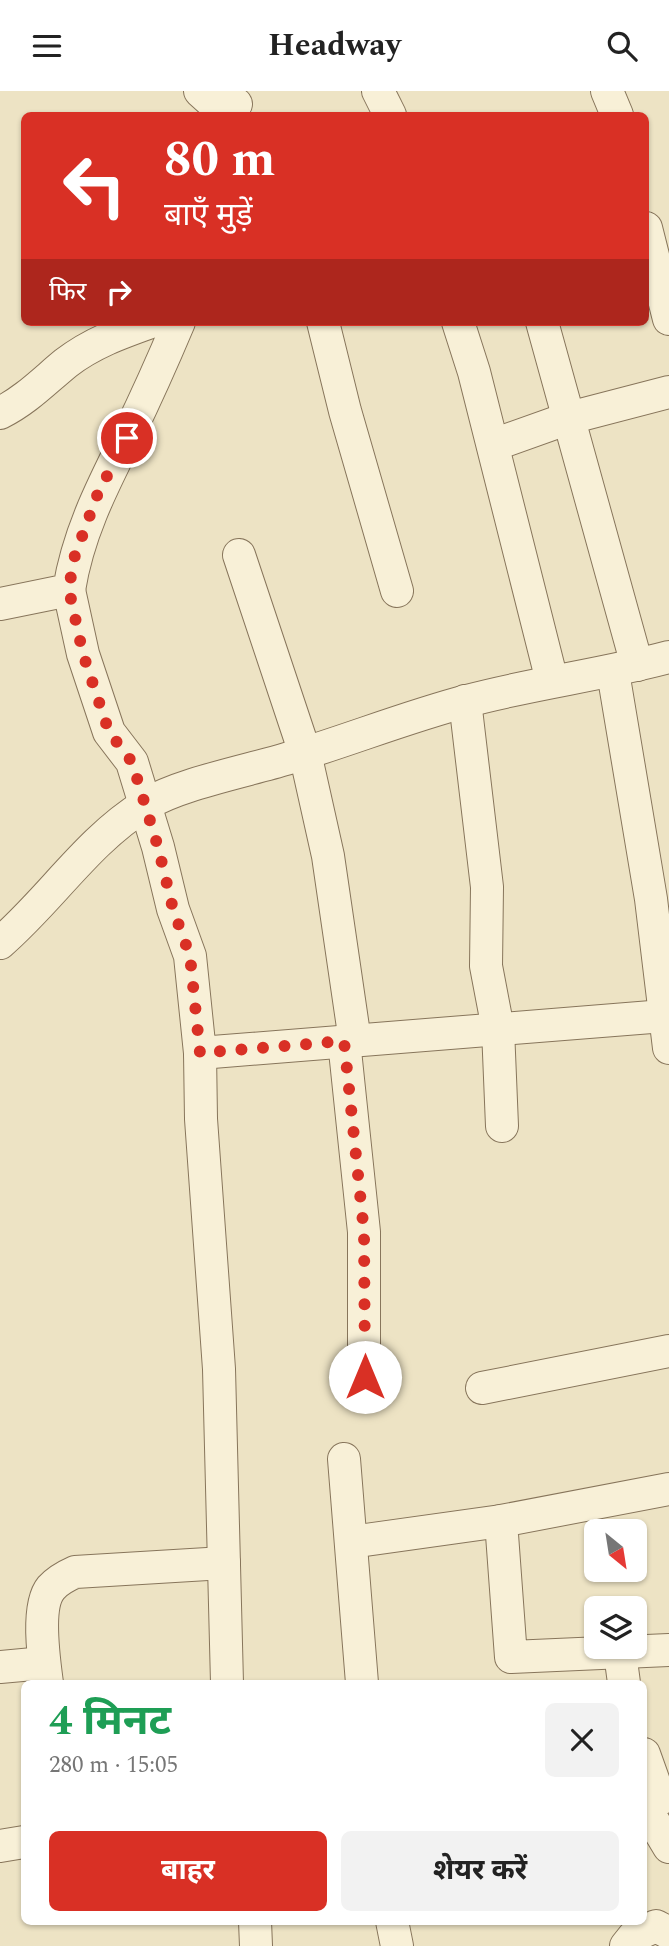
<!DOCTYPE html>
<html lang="hi">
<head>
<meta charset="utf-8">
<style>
	body { margin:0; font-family:Spectral,"Noto Sans Devanagari",serif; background:#f2f2f2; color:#222; height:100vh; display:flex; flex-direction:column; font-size:26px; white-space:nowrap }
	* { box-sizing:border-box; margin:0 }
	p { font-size:23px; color:#767676 }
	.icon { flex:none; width:38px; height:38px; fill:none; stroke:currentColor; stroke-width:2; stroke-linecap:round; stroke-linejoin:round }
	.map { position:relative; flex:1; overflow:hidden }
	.details { position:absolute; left:21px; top:1589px; width:626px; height:245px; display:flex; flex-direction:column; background:#fff; border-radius:10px; box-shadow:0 2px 5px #0004 }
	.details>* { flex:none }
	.hud { position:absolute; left:21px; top:21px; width:628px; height:214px; border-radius:10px; box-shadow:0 2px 5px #0004; background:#d93025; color:#fff; overflow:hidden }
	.needle { width:46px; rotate:150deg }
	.fabs { position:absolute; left:584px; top:1428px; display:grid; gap:14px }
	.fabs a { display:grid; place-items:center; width:63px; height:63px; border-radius:10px; background:#fff; box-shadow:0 2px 5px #0004; font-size:35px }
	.pin { position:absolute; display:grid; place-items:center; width:60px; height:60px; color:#fff; margin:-30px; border:4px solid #fff; border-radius:50%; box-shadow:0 2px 7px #0007 }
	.me { position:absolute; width:77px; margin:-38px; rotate:0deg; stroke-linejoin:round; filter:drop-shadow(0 0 5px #0008) }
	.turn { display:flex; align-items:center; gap:24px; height:147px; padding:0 28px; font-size:32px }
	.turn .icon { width:91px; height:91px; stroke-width:2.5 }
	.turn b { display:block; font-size:49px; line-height:60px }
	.then { display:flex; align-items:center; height:66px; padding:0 28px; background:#0003; gap:14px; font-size:26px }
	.round { display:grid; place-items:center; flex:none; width:74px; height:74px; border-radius:10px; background:#f2f2f2 }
	.head { display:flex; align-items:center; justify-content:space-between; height:119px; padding:0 28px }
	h1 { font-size:42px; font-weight:700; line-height:52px; color:#1e9e55 }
	.cta { display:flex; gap:14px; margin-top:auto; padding:14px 28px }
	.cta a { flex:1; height:80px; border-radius:10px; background:#d93025; color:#fff; font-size:28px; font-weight:700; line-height:80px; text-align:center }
	.cta a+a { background:#f2f2f2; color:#222 }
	header { display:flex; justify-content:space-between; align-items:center; height:91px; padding:0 28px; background:#fff; font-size:32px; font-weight:700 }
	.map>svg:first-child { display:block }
</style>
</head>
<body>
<header><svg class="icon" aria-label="menu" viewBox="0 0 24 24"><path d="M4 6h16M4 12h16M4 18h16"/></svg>Headway<svg class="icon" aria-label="search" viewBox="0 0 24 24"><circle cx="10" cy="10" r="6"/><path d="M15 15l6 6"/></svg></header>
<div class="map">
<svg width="669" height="1855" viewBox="0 0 669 1855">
	<rect width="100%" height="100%" fill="#ede3c4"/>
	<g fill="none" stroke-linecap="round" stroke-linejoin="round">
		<defs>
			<g id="street">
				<path d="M 200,0 L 210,9 L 236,13"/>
				<path d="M 378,0 L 390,24"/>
				<path d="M 607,0 L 617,24"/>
				<path d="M 646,137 L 669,228"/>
				<path d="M 323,231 L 345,320 L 397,500"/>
				<path d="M 458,231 L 474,281 L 552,590"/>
				<path d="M 542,231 L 637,574"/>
				<path d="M 0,322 C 26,309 44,290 66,272 C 92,252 120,242 151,231"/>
				<path d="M 493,354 L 569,327 L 669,301"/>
				<path d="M 239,464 L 305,662 L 328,765 L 355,950"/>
				<path d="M 69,499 L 83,563 L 109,641 L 132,671 L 158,756 L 173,818 L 190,865 L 200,962 L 664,925"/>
				<path d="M 0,513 L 69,499 C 78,442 103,394 128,344 C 146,307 163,269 179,231"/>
				<path d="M 613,581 L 651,808 L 669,957"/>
				<path d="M 465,610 L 487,796 L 486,875 L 498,938 L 502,1035"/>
				<path d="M 0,852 C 50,809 88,749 145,714 C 179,693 246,680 286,668 C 347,650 406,626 467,610 C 534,592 602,584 669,566"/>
				<path d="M 344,950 L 364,1141 L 364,1286"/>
				<path d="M 200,962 L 201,1028 L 219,1278 L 227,1592"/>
				<path d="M 482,1297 L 669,1260"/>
				<path d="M 344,1368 L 362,1592"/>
				<path d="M 669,1398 L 501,1430 L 511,1566 L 669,1559"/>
				<path d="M 351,1451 L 501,1430"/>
				<path d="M 620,1562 L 624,1592"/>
				<path d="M 0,1576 L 44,1572"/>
				<path d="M 47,1592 C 44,1570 36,1515 51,1497 C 57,1490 66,1485 75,1481 L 224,1472"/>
				<path d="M 644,1663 L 660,1708 L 645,1716 L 669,1756"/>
				<path d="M 0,1755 L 24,1751"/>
				<path d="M 255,1830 L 256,1855"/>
				<path d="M 392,1830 L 397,1855"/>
				<path d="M 626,1855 L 634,1845 L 656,1835 L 669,1842"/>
			</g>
		</defs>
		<!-- street casing -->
		<use href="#street" stroke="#87755b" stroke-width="34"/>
		<!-- street -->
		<use href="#street" stroke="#f8f0d7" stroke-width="32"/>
	</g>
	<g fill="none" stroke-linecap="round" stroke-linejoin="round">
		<!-- route -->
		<path stroke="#d93025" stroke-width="12" stroke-dasharray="0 21.6" d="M 127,347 L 98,402 L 73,470 L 69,499 L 83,563 L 109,641 L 132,671 L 158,756 L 173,818 L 190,865 L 200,962 L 344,950 L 364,1141 L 365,1286"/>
	</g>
</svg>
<div class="fabs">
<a><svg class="needle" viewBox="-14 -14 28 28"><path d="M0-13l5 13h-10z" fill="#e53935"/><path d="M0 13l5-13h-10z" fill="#767676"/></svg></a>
<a><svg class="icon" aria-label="layers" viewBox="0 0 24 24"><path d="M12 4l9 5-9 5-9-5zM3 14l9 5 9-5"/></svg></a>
</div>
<div class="pin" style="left:127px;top:347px;background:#d93025"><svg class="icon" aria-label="arrive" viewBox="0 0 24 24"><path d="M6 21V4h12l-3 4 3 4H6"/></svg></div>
<svg class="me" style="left:365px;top:1286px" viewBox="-20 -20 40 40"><circle r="19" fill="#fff"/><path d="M0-13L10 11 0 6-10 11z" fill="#d93025"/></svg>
<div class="hud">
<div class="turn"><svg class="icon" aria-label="left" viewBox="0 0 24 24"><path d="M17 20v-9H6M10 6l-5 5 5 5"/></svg><div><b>80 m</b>बाएँ मुड़ें</div></div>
<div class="then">फिर<svg class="icon" aria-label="right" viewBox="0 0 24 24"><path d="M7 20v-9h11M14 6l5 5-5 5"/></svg></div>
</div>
<section class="details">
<div class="head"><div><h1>4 मिनट</h1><p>280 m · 15:05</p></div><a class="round"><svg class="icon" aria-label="close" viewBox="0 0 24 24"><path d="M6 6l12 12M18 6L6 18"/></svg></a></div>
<div class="cta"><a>बाहर</a><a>शेयर करें</a></div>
</section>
</div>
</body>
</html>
